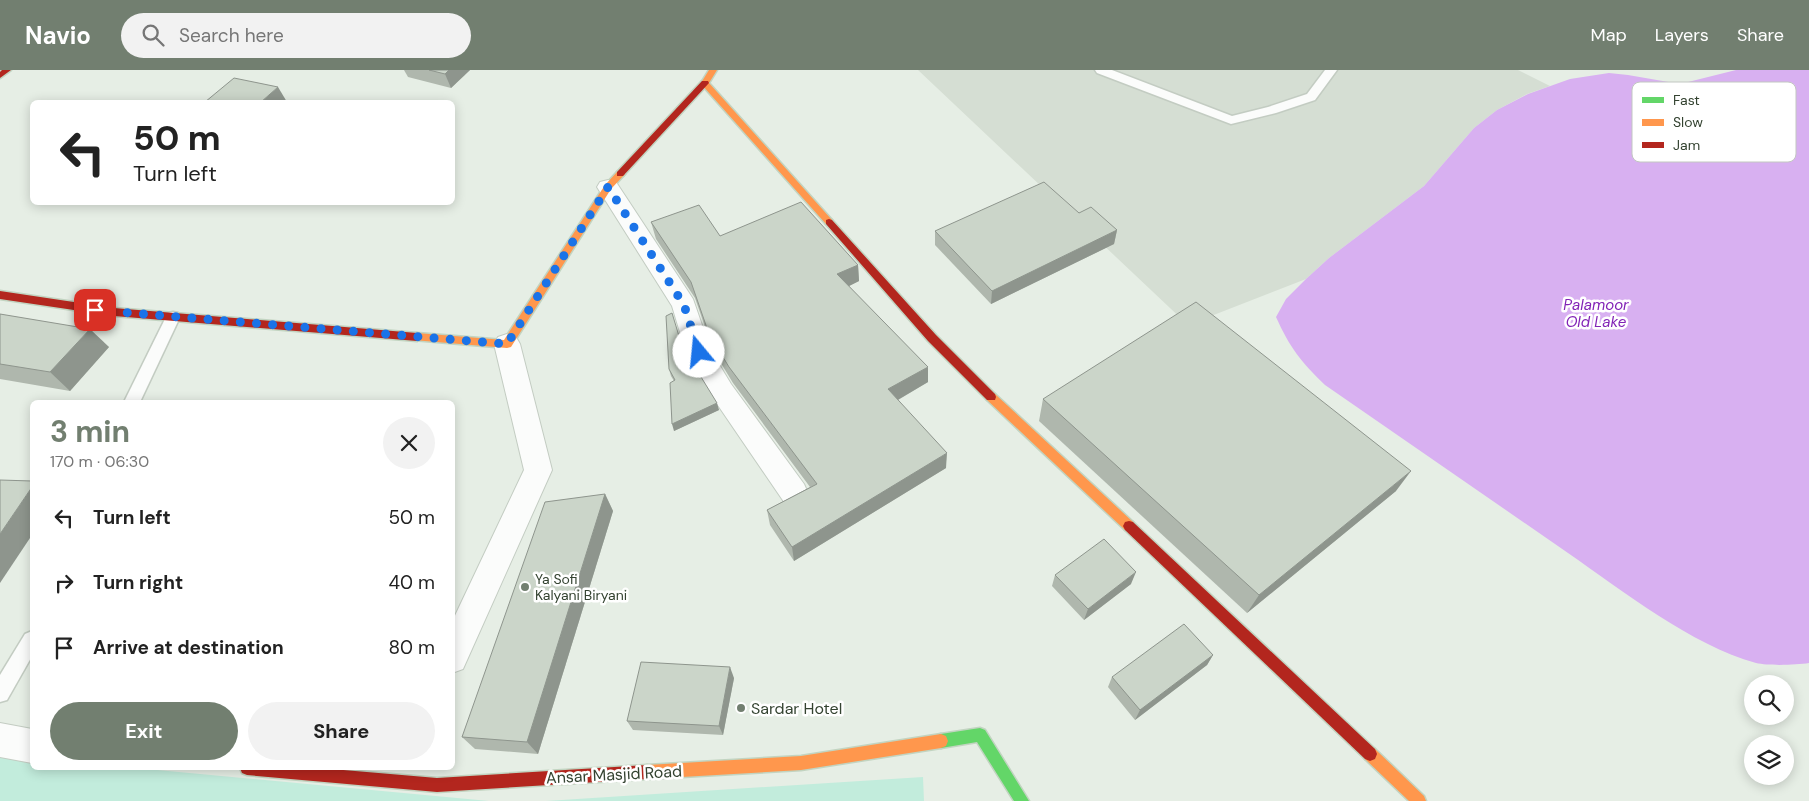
<!DOCTYPE html>
<html lang="en">
<head>
<meta charset="utf-8">
<style>
	body { margin:0; font-family:"DM Sans",sans-serif; background:#f2f2f2; color:#222; height:100vh; display:flex; flex-direction:column; font-size:19px; white-space:nowrap }
	* { box-sizing:border-box; margin:0 }
	p { font-size:16px; color:#767676 }
	.icon { flex:none; width:28px; height:28px; fill:none; stroke:currentColor; stroke-width:2; stroke-linecap:round; stroke-linejoin:round }
	.map { position:relative; flex:1; overflow:hidden }
	.drawer { position:absolute; left:30px; top:330px; width:425px; height:370px; display:flex; flex-direction:column; background:#fff; border-radius:8px; box-shadow:0 2px 12px #0003 }
	.drawer>* { flex:none }
	.banner { position:absolute; left:30px; top:30px; width:425px; height:105px; border-radius:8px; box-shadow:0 2px 12px #0003; background:#fff; color:#222; overflow:hidden }
	.controls { position:absolute; left:1744px; top:605px; display:grid; gap:10px }
	.controls a { display:grid; place-items:center; width:50px; height:50px; border-radius:50%; background:#fff; box-shadow:0 2px 12px #0003; font-size:25px }
	.pin { position:absolute; display:grid; place-items:center; width:42px; height:42px; color:#fff; margin:-21px; border-radius:10px; box-shadow:0 2px 8px #0006 }
	.me { position:absolute; width:55px; margin:-28px; rotate:343deg; stroke-linejoin:round; filter:drop-shadow(0 0 4px #0008) }
	.turn { display:flex; align-items:center; gap:18px; height:105px; padding:0 20px; font-size:22px }
	.turn .icon { width:65px; height:65px; stroke-width:2.5 }
	.turn b { display:block; font-size:35px; line-height:42px }
	.round { display:grid; place-items:center; flex:none; width:52px; height:52px; border-radius:26px; background:#f2f2f2 }
	.head { display:flex; align-items:center; justify-content:space-between; height:85px; padding:0 20px }
	h1 { font-size:30px; font-weight:700; line-height:38px; color:#727f70 }
	.cta { display:flex; gap:10px; margin-top:auto; padding:10px 20px }
	.cta a { flex:1; height:58px; border-radius:30px; background:#727f70; color:#fff; font-size:20px; font-weight:700; line-height:58px; text-align:center }
	.cta a+a { background:#f2f2f2; color:#222 }
	ul { padding:0; list-style:none }
	li { display:flex; align-items:center; gap:15px; height:65px; padding:0 20px }
	li div { flex:1 }
	li b { display:block; font-size:19px }
	li em { font-style:normal }
	header { display:flex; align-items:center; gap:30px; box-sizing:border-box; height:70px; padding:0 25px; background:#727f70; color:#fff }
	header strong { font-size:24px }
	nav { display:flex; gap:28px; margin-inline-start:auto; font-size:18px }
	.search { width:350px; height:45px; background:#f2f2f2; display:flex; align-items:center; gap:12px; box-sizing:border-box; padding:0 18px; border-radius:28px; color:#767676; font-size:19px }
	.map>svg:first-child { display:block }
</style>
</head>
<body>
<header>
<strong>Navio</strong>
<div class="search"><svg class="icon" aria-label="search" viewBox="0 0 24 24"><circle cx="10" cy="10" r="6"/><path d="M15 15l6 6"/></svg>Search here</div>
<nav><a>Map</a><a>Layers</a><a>Share</a></nav>
</header>
<div class="map">
<svg width="1809" height="731" viewBox="0 0 1809 731">
	<rect width="100%" height="100%" fill="#e6eee5"/>
	<!-- industrial -->
	<path fill="#d5ded3" d="M 918,0 L 1518,0 L 1550,16 L 1527,24 L 1497,40 L 1474,58 L 1424,116 L 1329,188 L 1306,209 L 1188,255 Z"/>
	<!-- green -->
	<g fill="#c2ecdc">
		<path d="M 0,685 L 32,688 L 32,698 L 136,698 L 489,731 L 0,731 Z"/>
		<path d="M 923,707 L 924,731 L 546,731 Z"/>
	</g>
	<!-- water -->
	<path fill="#d8b0f1" d="M 1736,0 L 1809,0 L 1809,593 C 1796,595 1769,596 1756,593 C 1691,575 1623,521 1568,483 C 1487,427 1406,371 1325,315 C 1301,292 1290,278 1276,247 L 1286,229 L 1306,209 L 1329,188 L 1424,116 L 1474,58 L 1497,40 L 1528,24 L 1570,9 L 1609,3 L 1628,5 L 1680,14 Z"/>
	<g fill="none" stroke-linecap="round" stroke-linejoin="round">
		<defs>
			<g id="lane">
				<path d="M 1095,0 L 1112,0 L 1232,46 L 1268,37 L 1307,24 L 1325,0 L 1337,0 L 1315,30 L 1276,43 L 1231,54 L 1097,3 Z"/>
				<path d="M 173,242 L 178,243 L 180,247 L 140,332 L 124,332 L 166,247 L 168,243 Z"/>
				<path d="M 32,561 L 32,586 L 7,630 L 0,632 L 0,605 L 25,564 Z"/>
			</g>
			<g id="street">
				<path d="M 608,110 L 616,112 L 693,229 L 711,281 L 731,314 L 804,414 L 808,423 L 804,432 L 794,435 L 784,432 L 713,328 L 686,282 L 672,236 L 597,117 L 600,112 Z"/>
				<path d="M 507,264 L 516,267 L 520,274 L 552,400 L 463,599 L 452,603 L 452,552 L 524,400 L 494,274 L 498,267 Z"/>
				<path d="M 0,653 L 32,659 L 32,693 L 0,687 Z"/>
			</g>
			<path id="fast" d="M 980,658 L 985,660 L 1029,731 L 1014,731 L 977,672 L 941,678 L 936,676 L 934,671 L 936,666 L 941,664 Z"/>
			<g id="slow">
				<path d="M 709,0 L 717,0 L 709,13 L 832,150 L 832,154 L 826,154 L 702,15 L 701,13 Z"/>
				<path d="M 620,101 L 625,104 L 611,119 L 511,277 L 507,278 L 413,270 L 412,267 L 413,264 L 417,263 L 504,270 L 605,115 L 617,102 Z"/>
				<path d="M 991,323 L 995,324 L 1133,452 L 1135,456 L 1133,460 L 1129,461 L 1125,460 L 987,330 L 986,327 Z"/>
				<path d="M 941,664 L 946,666 L 948,671 L 946,676 L 941,678 L 801,700 L 647,709 L 642,707 L 640,702 L 642,697 L 647,695 L 801,686 Z"/>
				<path d="M 1370,677 L 1375,679 L 1424,726 L 1426,731 L 1409,731 L 1365,689 L 1363,684 L 1365,679 Z"/>
			</g>
			<g id="jam">
				<path d="M 2,0 L 11,0 L 0,8 L 0,2 Z"/>
				<path d="M 702,11 L 708,11 L 709,13 L 623,106 L 617,106 L 617,102 Z"/>
				<path d="M 829,149 L 832,150 L 936,265 L 995,324 L 996,327 L 995,330 L 987,330 L 928,271 L 826,154 L 826,150 Z"/>
				<path d="M 0,221 L 114,238 L 417,263 L 422,267 L 417,271 L 114,246 L 0,229 Z"/>
				<path d="M 1129,451 L 1133,452 L 1375,679 L 1377,684 L 1375,689 L 1370,691 L 1365,689 L 1125,460 L 1123,456 L 1125,452 Z"/>
				<path d="M 647,695 L 652,697 L 654,702 L 652,707 L 647,709 L 437,722 L 247,705 L 242,703 L 240,698 L 320,698 L 437,708 Z"/>
			</g>
		</defs>
		<!-- lane casing -->
		<use href="#lane" stroke="#c3ccc2" stroke-width="3"/>
		<!-- street casing -->
		<use href="#street" stroke="#c3ccc2" stroke-width="2"/>
		<!-- fast casing -->
		<use href="#fast" stroke="#c2d4c1" stroke-width="3"/>
		<!-- slow casing -->
		<use href="#slow" stroke="#c2d4c1" stroke-width="3"/>
		<!-- jam casing -->
		<use href="#jam" stroke="#c2d4c1" stroke-width="3"/>
		<!-- lane -->
		<use href="#lane" fill="#fbfcfb" fill-rule="evenodd"/>
		<!-- street -->
		<use href="#street" fill="#fbfcfb" fill-rule="evenodd"/>
		<!-- fast -->
		<use href="#fast" fill="#63d668" fill-rule="evenodd"/>
		<!-- slow -->
		<use href="#slow" fill="#ff974d" fill-rule="evenodd"/>
		<!-- jam -->
		<use href="#jam" fill="#b3261e" fill-rule="evenodd"/>
	</g>
	<!-- wall -->
	<g fill="#afb7ad">
		<path d="M 404,0 L 470,0 L 451,18 L 408,7 Z"/>
		<path d="M 1079,143 L 1117,160 L 1114,174 L 991,234 L 935,175 L 935,161 Z"/>
		<path d="M 651,152 L 858,195 L 859,211 L 849,216 L 928,312 L 898,330 L 946,398 L 794,491 L 770,455 L 767,440 L 810,417 L 733,313 L 713,280 L 695,228 L 656,169 Z"/>
		<path d="M 0,244 L 109,277 L 70,321 L 0,309 Z"/>
		<path d="M 682,276 L 719,340 L 674,361 L 674,311 L 671,306 L 669,299 Z"/>
		<path d="M 1043,329 L 1396,421 L 1247,543 L 1039,351 Z"/>
		<path d="M 605,424 L 613,441 L 538,684 L 475,679 L 462,667 Z"/>
		<path d="M 1055,505 L 1131,514 L 1084,550 L 1052,516 Z"/>
		<path d="M 1213,585 L 1207,595 L 1135,650 L 1108,617 L 1112,607 Z"/>
		<path d="M 734,608 L 723,665 L 633,660 L 627,651 Z"/>
	</g>
	<!-- shaded-wall -->
	<g fill="#8e958d">
		<path d="M 449,0 L 470,0 L 451,18 L 445,4 Z"/>
		<path d="M 278,17 L 287,32 L 261,32 Z"/>
		<path d="M 1117,160 L 1114,174 L 991,234 L 992,221 Z"/>
		<path d="M 858,195 L 859,211 L 839,221 L 837,204 Z"/>
		<path d="M 90,259 L 109,277 L 70,321 L 50,302 Z"/>
		<path d="M 928,297 L 928,312 L 889,335 L 888,319 Z"/>
		<path d="M 717,333 L 719,340 L 674,361 L 672,354 Z"/>
		<path d="M 947,383 L 946,398 L 794,491 L 792,477 Z"/>
		<path d="M 1411,401 L 1396,421 L 1247,543 L 1259,525 Z"/>
		<path d="M 32,417 L 32,465 L 0,513 L 0,464 Z"/>
		<path d="M 605,424 L 613,441 L 538,684 L 527,672 Z"/>
		<path d="M 1136,502 L 1131,514 L 1084,550 L 1088,539 Z"/>
		<path d="M 1213,585 L 1207,595 L 1135,650 L 1140,640 Z"/>
		<path d="M 730,597 L 734,608 L 723,665 L 719,656 Z"/>
	</g>
	<!-- building -->
	<g fill="#cbd5c9" stroke="#8e958d">
		<path d="M 429,0 L 449,0 L 445,4 Z"/>
		<path d="M 234,8 L 278,17 L 261,32 L 205,32 Z"/>
		<path d="M 1044,112 L 1079,143 L 1091,137 L 1117,160 L 992,221 L 935,161 Z"/>
		<path d="M 801,132 L 858,195 L 837,204 L 928,297 L 888,319 L 947,383 L 792,477 L 767,440 L 817,414 L 729,297 L 709,264 L 691,212 L 651,152 L 699,135 L 720,166 Z"/>
		<path d="M 1196,232 L 1411,401 L 1259,525 L 1043,329 Z"/>
		<path d="M 672,243 L 682,276 L 717,333 L 672,354 L 670,313 L 675,310 L 669,299 L 666,246 Z"/>
		<path d="M 0,244 L 90,259 L 50,302 L 0,294 Z"/>
		<path d="M 0,410 L 32,411 L 32,417 L 0,464 Z"/>
		<path d="M 605,424 L 527,672 L 462,667 L 545,432 Z"/>
		<path d="M 1104,469 L 1136,502 L 1088,539 L 1055,505 Z"/>
		<path d="M 1184,554 L 1213,585 L 1140,640 L 1112,607 Z"/>
		<path d="M 641,592 L 730,597 L 719,656 L 627,651 Z"/>
	</g>
	<g fill="none" stroke-linecap="round" stroke-linejoin="round">
		<!-- route -->
		<path stroke="#1a73e8" stroke-width="9" stroke-dasharray="0 16.2" d="M 95,240 L 507,274 L 608,117 L 684,235 L 699,282"/>
	</g>
	<!-- markers -->
	<g fill="#727f70" stroke="#fff" stroke-width="2">
		<circle cx="525" cy="517" r="5"/>
		<circle cx="741" cy="638" r="5"/>
	</g>
	<g text-anchor="middle" stroke-width="5" stroke-linejoin="round" paint-order="stroke">
		<!-- poi labels -->
		<g font-size="14" fill="#344331" stroke="#fff" text-anchor="start">
			<text x="535" y="514">Ya Sofi<tspan x="535" dy="16">Kalyani Biryani</tspan></text>
		</g>
		<!-- water labels -->
		<g font-size="15" font-style="italic" fill="#8223b6" stroke="#fff">
			<text x="1596" y="240">Palamoor<tspan x="1596" dy="17">Old Lake</tspan></text>
		</g>
		<!-- near-poi labels -->
		<g font-size="16" fill="#344331" stroke="#fff" text-anchor="start">
			<text x="751" y="644">Sardar Hotel</text>
		</g>
		<!-- near-street labels -->
		<g font-size="16" fill="#344331" stroke="#fff">
			<text transform="translate(614 704) rotate(-3)" y="6">Ansar Masjid Road</text>
		</g>
	</g>
	<!-- legend -->
	<rect x="1632" y="12" width="164" height="80" rx="8" fill="#fff" stroke="#c2c7c1" stroke-width="1"/>
	<rect x="1642" y="27" width="22" height="6" fill="#63d668"/>
	<rect x="1642" y="49" width="22" height="7" fill="#ff974d"/>
	<rect x="1642" y="72" width="22" height="6" fill="#b3261e"/>
	<g font-size="14" fill="#344331">
		<text x="1673" y="35">Fast</text>
		<text x="1673" y="57">Slow</text>
		<text x="1673" y="80">Jam</text>
	</g>
</svg>
<div class="controls">
<a><svg class="icon" aria-label="search" viewBox="0 0 24 24"><circle cx="10" cy="10" r="6"/><path d="M15 15l6 6"/></svg></a>
<a><svg class="icon" aria-label="layers" viewBox="0 0 24 24"><path d="M12 4l9 5-9 5-9-5zM3 14l9 5 9-5"/></svg></a>
</div>
<div class="pin" style="left:95px;top:240px;background:#d93025"><svg class="icon" aria-label="arrive" viewBox="0 0 24 24"><path d="M6 21V4h12l-3 4 3 4H6"/></svg></div>
<svg class="me" style="left:699px;top:282px" viewBox="-20 -20 40 40"><circle r="19" fill="#fff"/><path d="M0-13L10 11 0 6-10 11z" fill="#1a73e8"/></svg>
<div class="banner">
<div class="turn"><svg class="icon" aria-label="left" viewBox="0 0 24 24"><path d="M17 20v-9H6M10 6l-5 5 5 5"/></svg><div><b>50 m</b>Turn left</div></div>
</div>
<section class="drawer">
<div class="head"><div><h1>3 min</h1><p>170 m · 06:30</p></div><a class="round"><svg class="icon" aria-label="close" viewBox="0 0 24 24"><path d="M6 6l12 12M18 6L6 18"/></svg></a></div>
<ul>
<li><svg class="icon" aria-label="left" viewBox="0 0 24 24"><path d="M17 20v-9H6M10 6l-5 5 5 5"/></svg><div><b>Turn left</b></div><em>50 m</em></li>
<li><svg class="icon" aria-label="right" viewBox="0 0 24 24"><path d="M7 20v-9h11M14 6l5 5-5 5"/></svg><div><b>Turn right</b></div><em>40 m</em></li>
<li><svg class="icon" aria-label="arrive" viewBox="0 0 24 24"><path d="M6 21V4h12l-3 4 3 4H6"/></svg><div><b>Arrive at destination</b></div><em>80 m</em></li>
</ul>
<div class="cta"><a>Exit</a><a>Share</a></div>
</section>
</div>
</body>
</html>
